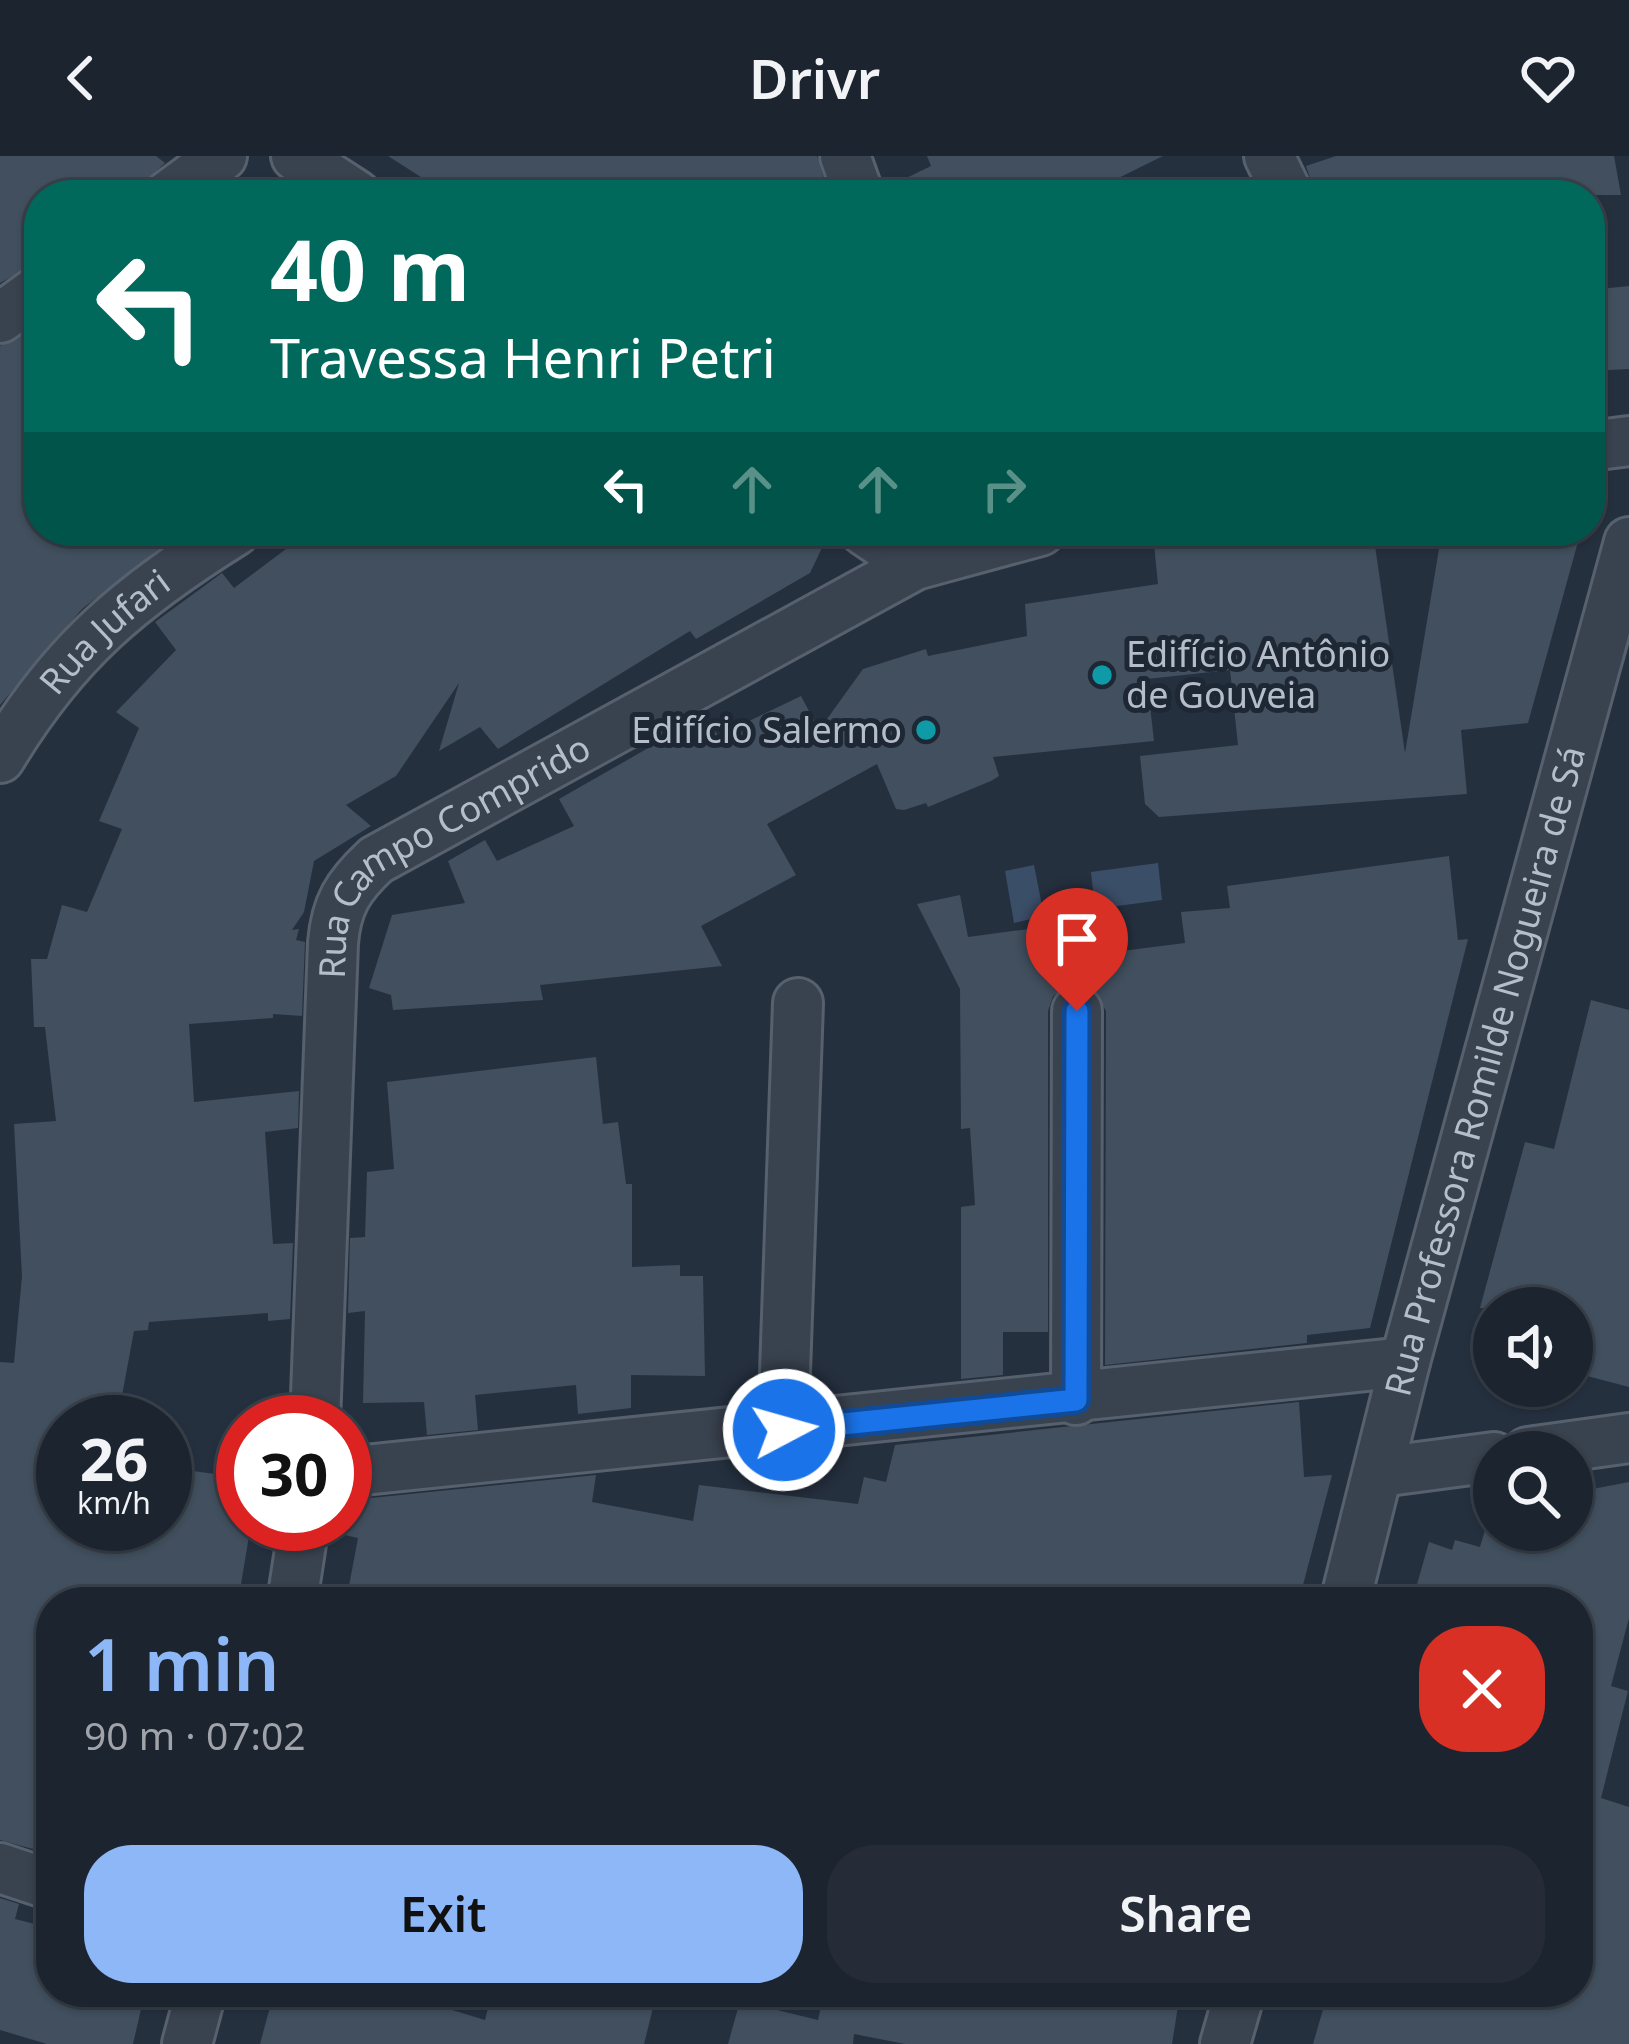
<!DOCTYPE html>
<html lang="en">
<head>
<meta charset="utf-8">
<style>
	body { margin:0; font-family:"Noto Sans",sans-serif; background:#252c37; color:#f1f3f6; height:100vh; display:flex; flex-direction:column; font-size:45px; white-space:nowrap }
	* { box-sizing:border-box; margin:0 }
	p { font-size:39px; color:#a0a4aa }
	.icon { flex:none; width:66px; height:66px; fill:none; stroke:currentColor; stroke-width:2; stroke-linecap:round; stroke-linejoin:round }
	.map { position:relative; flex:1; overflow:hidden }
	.sheet { position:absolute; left:36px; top:1431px; width:1557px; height:420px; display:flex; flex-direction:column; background:#1c242f; border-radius:48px; box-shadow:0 3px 9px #0004,0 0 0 3px #3a414b }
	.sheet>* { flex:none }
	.banner { position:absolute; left:24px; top:24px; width:1581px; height:366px; border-radius:48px; box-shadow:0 3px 9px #0004,0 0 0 3px #3a414b; background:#00695c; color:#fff; overflow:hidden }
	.buttons { position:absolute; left:1473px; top:1131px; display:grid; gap:24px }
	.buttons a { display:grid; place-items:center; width:120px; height:120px; border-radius:50%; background:#1c242f; box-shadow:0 3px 9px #0004,0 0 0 3px #3a414b; font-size:60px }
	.speed { position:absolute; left:36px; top:1239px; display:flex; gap:24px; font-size:60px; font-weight:700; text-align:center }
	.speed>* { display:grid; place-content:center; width:156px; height:156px; border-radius:50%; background:#1c242f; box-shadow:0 3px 9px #0004,0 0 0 3px #3a414b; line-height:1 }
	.speed small { font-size:30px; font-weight:400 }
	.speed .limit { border:18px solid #d22; background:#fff; color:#111 }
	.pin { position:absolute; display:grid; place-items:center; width:102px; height:102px; color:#fff; margin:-123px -51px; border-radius:50% 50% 50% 0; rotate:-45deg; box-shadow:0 0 12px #0007 }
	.pin .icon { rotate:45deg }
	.me { position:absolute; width:132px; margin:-66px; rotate:84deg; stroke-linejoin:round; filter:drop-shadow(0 0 9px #0008) }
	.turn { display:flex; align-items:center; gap:42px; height:252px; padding:0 48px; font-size:54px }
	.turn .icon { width:156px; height:156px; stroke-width:2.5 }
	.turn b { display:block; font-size:84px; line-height:102px }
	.lanes { display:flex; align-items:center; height:114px; padding:0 48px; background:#0003; justify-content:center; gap:60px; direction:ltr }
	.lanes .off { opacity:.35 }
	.round { display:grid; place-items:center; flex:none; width:126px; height:126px; border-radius:48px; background:#252c37 }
	.headline { display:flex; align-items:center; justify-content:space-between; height:204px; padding:0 48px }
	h1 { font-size:72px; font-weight:600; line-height:90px; color:#8db7f7 }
	.button { display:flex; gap:24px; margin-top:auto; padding:24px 48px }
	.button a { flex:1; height:138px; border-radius:48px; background:#8db7f7; color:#111; font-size:48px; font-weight:600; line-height:138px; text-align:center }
	.button a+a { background:#252c37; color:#f1f3f6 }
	header { display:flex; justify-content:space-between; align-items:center; height:156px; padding:0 48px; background:#1c242f; font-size:54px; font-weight:600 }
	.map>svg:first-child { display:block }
</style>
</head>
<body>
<header><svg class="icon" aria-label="back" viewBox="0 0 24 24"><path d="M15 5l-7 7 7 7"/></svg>Drivr<svg class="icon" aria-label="heart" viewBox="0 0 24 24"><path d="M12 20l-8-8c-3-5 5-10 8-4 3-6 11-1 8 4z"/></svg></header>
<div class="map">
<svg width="1629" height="1888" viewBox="0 0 1629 1888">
	<rect width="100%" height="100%" fill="#25303f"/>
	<!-- water -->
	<g fill="#3b4e68">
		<path d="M 1158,707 L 1162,744 L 1095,753 L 1091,716 Z"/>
		<path d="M 1034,709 L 1044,760 L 1014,767 L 1005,715 Z"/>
	</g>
	<!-- building -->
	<g fill="#414f5e">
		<path d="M 0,0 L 156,0 L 165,7 L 143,27 L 141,39 L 39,39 L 39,106 L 0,127 Z"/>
		<path d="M 388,0 L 817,0 L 829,39 L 449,39 Z"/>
		<path d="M 927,0 L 1163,0 L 1084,39 L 887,39 L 886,32 L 931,10 Z"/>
		<path d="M 1336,0 L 1614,0 L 1621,39 L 1316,39 L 1306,10 Z"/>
		<path d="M 1629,130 L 1629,213 L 1590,215 L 1590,134 Z"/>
		<path d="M 39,169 L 39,375 L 182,375 L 82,453 L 0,549 L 0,190 Z"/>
		<path d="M 310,375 L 830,375 L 810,417 L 696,483 L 690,475 L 498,593 L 480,571 L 439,595 L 459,527 L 396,620 L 346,649 L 371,670 L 314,705 L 304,756 L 292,774 L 299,773 L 296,784 L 305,786 L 302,860 L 273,858 L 273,862 L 189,868 L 194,946 L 299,935 L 298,972 L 265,976 L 273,1088 L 293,1087 L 290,1163 L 268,1165 L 268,1157 L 149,1166 L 148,1174 L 134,1175 L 121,1245 L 91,1243 L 87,1266 L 63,1266 L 63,1368 L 165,1368 L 165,1311 L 243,1322 L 243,1368 L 251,1368 L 238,1446 L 51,1446 L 51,1693 L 34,1688 L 33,1693 L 0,1684 L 0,1206 L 14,1207 L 22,1120 L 14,968 L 56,965 L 45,871 L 34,871 L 31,803 L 47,803 L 62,749 L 87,756 L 122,673 L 99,665 L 139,572 L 116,556 L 176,494 L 155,466 L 222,417 L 234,432 Z"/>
		<path d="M 1189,375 L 1373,376 L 1405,597 L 1442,375 L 1581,375 L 1528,567 L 1461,574 L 1467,638 L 1159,661 L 1145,648 L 1140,600 L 1238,589 L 1230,514 L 1147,523 L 1154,585 L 993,601 L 999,620 L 991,625 L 928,651 L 926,647 L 904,654 L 896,653 L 877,608 L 767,668 L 796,719 L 701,770 L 722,810 L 540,829 L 543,844 L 393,854 L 391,839 L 369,832 L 392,759 L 465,747 L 448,705 L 485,684 L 497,705 L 574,670 L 559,643 L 706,559 L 718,580 L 801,540 L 819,574 L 863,513 L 926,493 L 928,500 L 1027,480 L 1025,448 L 1158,428 L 1153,379 Z"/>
		<path d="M 1449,700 L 1458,784 L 1468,783 L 1370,1172 L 1307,1179 L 1307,1187 L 1105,1209 L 1106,855 L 1092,831 L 1090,799 L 1185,787 L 1181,756 L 1230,752 L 1227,730 Z"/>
		<path d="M 960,739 L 968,781 L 1051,770 L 1071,828 L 1053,840 L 1048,855 L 1048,1176 L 1003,1176 L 1003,1219 L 961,1223 L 961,1051 L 975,1049 L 970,972 L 961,973 L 960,833 L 917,748 Z"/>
		<path d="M 1591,844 L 1629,854 L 1629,1231 L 1572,1216 L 1572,1152 L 1480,1152 L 1525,986 L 1554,993 Z"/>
		<path d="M 596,901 L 603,968 L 618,966 L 626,1028 L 632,1028 L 632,1111 L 680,1109 L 680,1120 L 703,1120 L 705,1220 L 631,1219 L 631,1252 L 578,1258 L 576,1229 L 475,1239 L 478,1274 L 427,1279 L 424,1246 L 363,1247 L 365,1155 L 348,1157 L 350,1082 L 365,1081 L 367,1016 L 394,1013 L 387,926 Z"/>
		<path d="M 1299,1246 L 1304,1321 L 1332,1319 L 1303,1429 L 1286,1429 L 1285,1445 L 346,1446 L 358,1382 L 345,1379 L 361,1343 L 596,1319 L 592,1346 L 693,1365 L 699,1329 L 858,1348 L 864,1321 L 886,1326 L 895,1289 Z"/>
		<path d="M 1629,1326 L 1629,1462 L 1611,1530 L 1628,1535 L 1601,1642 L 1629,1651 L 1629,1888 L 1313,1888 L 1328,1836 L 1578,1836 L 1578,1446 L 1412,1446 L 1429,1386 L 1452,1394 L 1455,1384 L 1480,1391 L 1485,1374 L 1572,1374 L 1572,1337 Z"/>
		<path d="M 0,1742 L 19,1748 L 15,1763 L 51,1772 L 51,1836 L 145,1836 L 133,1888 L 47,1888 L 0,1874 Z"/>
		<path d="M 274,1836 L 393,1836 L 485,1864 L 492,1836 L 657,1836 L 644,1888 L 260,1888 Z"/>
		<path d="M 824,1836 L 1111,1836 L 1178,1850 L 1172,1888 L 905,1888 L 854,1878 L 853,1888 L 728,1888 L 740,1845 L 818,1864 Z"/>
	</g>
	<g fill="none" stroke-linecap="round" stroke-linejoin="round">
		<defs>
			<g id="street">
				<path d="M 296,0 L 356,39"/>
				<path d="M 845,0 L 859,39"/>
				<path d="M 1269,0 L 1288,39"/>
				<path d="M 169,39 L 222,0"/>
				<path d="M 0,162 L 39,134"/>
				<path d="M 1590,290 L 1629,285"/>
				<path d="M 865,375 L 915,409"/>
				<path id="s1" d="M 0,602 C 64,495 131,440 235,375"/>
				<path d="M 1076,1244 L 1077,855"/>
				<path id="s2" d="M 315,1266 L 333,787 C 336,749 348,730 376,704 L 915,409 L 1040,375"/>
				<path d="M 783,1273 L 798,847"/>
				<path d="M 1528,1296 L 1629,1282"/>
				<path d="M 345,1316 L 1405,1206"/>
				<path d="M 1380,1316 L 1494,1301"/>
				<path d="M 292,1446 L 304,1368"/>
				<path id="s3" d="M 1345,1446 L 1405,1206 L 1629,386"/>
				<path d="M 0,1712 L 51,1729"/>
				<path d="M 187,1888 L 201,1836"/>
				<path d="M 1225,1888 L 1240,1836"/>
			</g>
		</defs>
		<!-- street casing -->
		<use href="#street" stroke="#57606d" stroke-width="54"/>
		<!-- street -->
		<use href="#street" stroke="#39424f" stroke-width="48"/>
	</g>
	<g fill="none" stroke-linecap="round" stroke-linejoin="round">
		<defs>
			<path id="route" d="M 784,1274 L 1076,1244 L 1077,855"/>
		</defs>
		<!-- route casing -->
		<use href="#route" stroke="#114b97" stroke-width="30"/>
		<!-- route -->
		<use href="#route" stroke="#1a73e8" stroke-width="21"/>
	</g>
	<!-- markers -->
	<g fill="#0f9aa8" stroke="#1e2734" stroke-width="4.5">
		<circle cx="1102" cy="519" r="12"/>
		<circle cx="926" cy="574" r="12"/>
	</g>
	<g text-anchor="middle" stroke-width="10" stroke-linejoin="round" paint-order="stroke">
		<!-- street labels -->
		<g font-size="36" fill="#b5bdca" stroke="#1e2734">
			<text dy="13" stroke="none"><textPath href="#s1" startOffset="165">Rua Jufari</textPath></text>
			<text dy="13" stroke="none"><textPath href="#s2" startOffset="630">Rua Campo Comprido</textPath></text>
			<text dy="13" stroke="none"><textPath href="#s3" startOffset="549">Rua Professora Romilde Nogueira de Sá</textPath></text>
		</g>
		<!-- poi labels -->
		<g font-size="36" fill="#b5bdca" stroke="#1e2734" text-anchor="start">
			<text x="1126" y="511">Edifício Antônio<tspan x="1126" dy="41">de Gouveia</tspan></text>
			<text x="902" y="587" text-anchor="end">Edifício Salermo</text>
		</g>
	</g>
</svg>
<div class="buttons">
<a><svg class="icon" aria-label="sound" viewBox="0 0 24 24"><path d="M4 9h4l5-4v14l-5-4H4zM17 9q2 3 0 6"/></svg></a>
<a><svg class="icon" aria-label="search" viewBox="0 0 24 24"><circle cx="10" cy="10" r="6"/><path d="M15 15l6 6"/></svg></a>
</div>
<div class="speed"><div>26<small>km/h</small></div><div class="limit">30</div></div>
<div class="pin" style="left:1077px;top:855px;background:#d93025"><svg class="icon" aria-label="arrive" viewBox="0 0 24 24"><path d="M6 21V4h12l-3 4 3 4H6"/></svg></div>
<svg class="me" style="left:784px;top:1274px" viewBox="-20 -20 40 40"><circle r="17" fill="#1a73e8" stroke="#fff" stroke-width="3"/><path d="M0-11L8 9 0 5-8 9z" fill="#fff"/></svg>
<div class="banner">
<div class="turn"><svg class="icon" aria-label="left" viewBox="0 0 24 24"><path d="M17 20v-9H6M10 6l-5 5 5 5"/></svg><div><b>40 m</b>Travessa Henri Petri</div></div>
<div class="lanes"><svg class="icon" aria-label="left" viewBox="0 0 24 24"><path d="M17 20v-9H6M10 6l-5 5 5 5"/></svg><svg class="icon off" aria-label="ahead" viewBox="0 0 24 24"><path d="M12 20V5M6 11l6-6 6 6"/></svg><svg class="icon off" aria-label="ahead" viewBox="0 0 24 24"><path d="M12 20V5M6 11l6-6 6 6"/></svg><svg class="icon off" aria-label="right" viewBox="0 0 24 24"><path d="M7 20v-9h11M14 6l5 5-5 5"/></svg></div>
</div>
<section class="sheet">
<div class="headline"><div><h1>1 min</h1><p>90 m · 07:02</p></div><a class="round" style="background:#d93025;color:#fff"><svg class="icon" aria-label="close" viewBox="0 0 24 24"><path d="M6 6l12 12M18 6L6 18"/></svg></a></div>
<div class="button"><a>Exit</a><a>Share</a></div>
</section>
</div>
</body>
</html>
